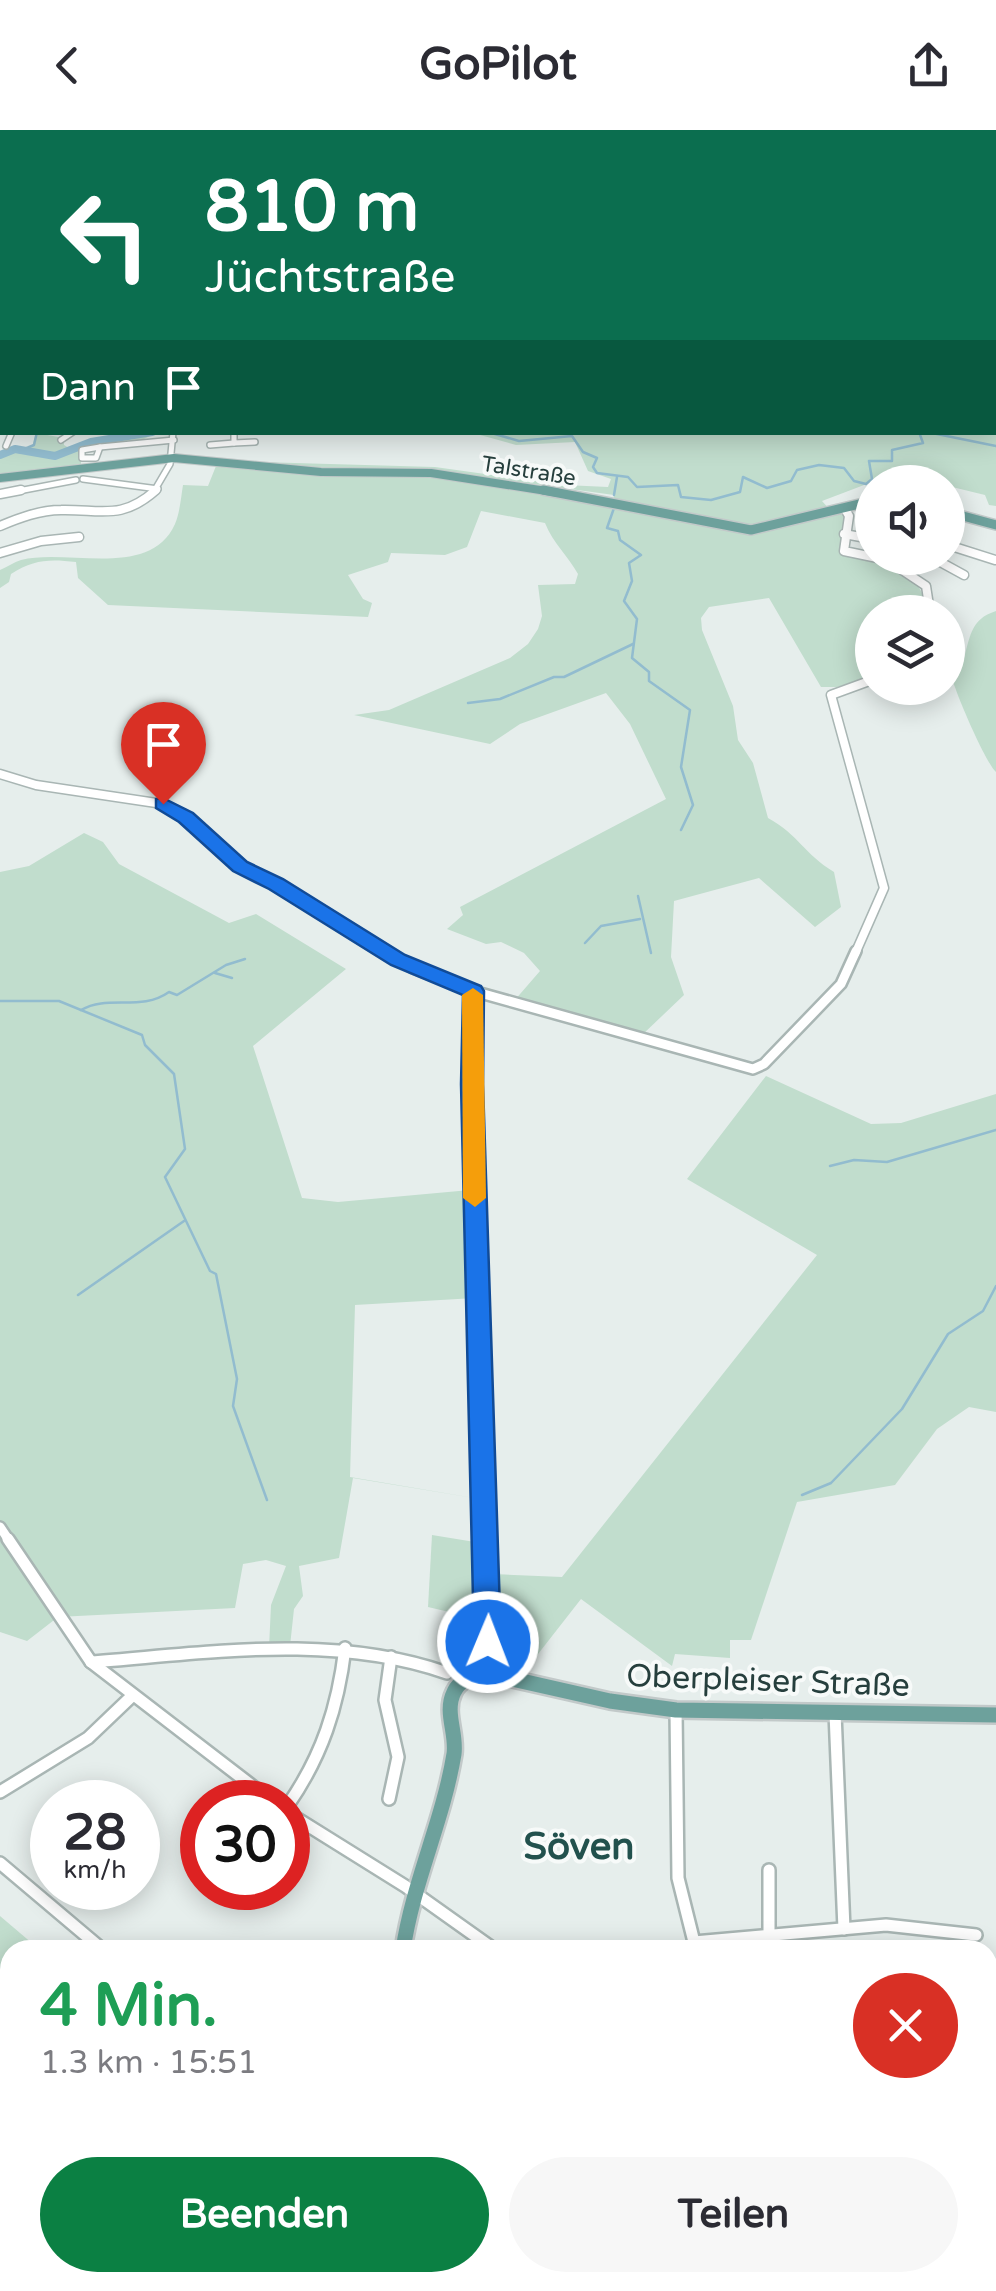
<!DOCTYPE html>
<html lang="de">
<head>
<meta charset="utf-8">
<style>
	body { margin:0; font-family:"Varela Round",sans-serif; background:#f7f7f7; color:#2b2b33; height:100vh; display:flex; flex-direction:column; font-size:38px; white-space:nowrap }
	* { box-sizing:border-box; margin:0 }
	p { font-size:32px; color:#7c7c81 }
	.icon { flex:none; width:55px; height:55px; fill:none; stroke:currentColor; stroke-width:2; stroke-linecap:round; stroke-linejoin:round }
	.map { position:relative; flex:1; overflow:hidden }
	.panel { position:absolute; left:0px; top:1810px; width:998px; height:352px; display:flex; flex-direction:column; background:#fff; border-radius:30px 30px 0 0; box-shadow:0 5px 25px #0003 }
	.panel>* { flex:none }
	.hud { position:absolute; left:0px; top:0px; width:998px; height:305px; box-shadow:0 5px 25px #0003; background:#0b6e4f; color:#fff; overflow:hidden }
	.fabs { position:absolute; left:855px; top:335px; display:grid; gap:20px }
	.fabs a { display:grid; place-items:center; width:110px; height:110px; border-radius:50%; background:#fff; box-shadow:0 5px 25px #0003; font-size:50px }
	.speed { position:absolute; left:30px; top:1650px; display:flex; gap:20px; font-size:50px; font-weight:700; text-align:center }
	.speed>* { display:grid; place-content:center; width:130px; height:130px; border-radius:50%; background:#fff; box-shadow:0 5px 25px #0003; line-height:1 }
	.speed small { font-size:25px; font-weight:400 }
	.speed .limit { border:15px solid #d22; background:#fff; color:#111 }
	.pin { position:absolute; display:grid; place-items:center; width:85px; height:85px; color:#fff; margin:-102px -42px; border-radius:50% 50% 50% 0; rotate:-45deg; box-shadow:0 0 10px #0007 }
	.pin .icon { rotate:45deg }
	.me { position:absolute; width:110px; margin:-55px; rotate:1deg; stroke-linejoin:round; filter:drop-shadow(0 0 8px #0008) }
	.turn { display:flex; align-items:center; gap:35px; height:210px; padding:0 40px; font-size:45px }
	.turn .icon { width:130px; height:130px; stroke-width:2.5 }
	.turn b { display:block; font-size:70px; line-height:85px }
	.then { display:flex; align-items:center; height:95px; padding:0 40px; background:#0003; gap:20px; font-size:38px }
	.round { display:grid; place-items:center; flex:none; width:105px; height:105px; border-radius:52px; background:#f7f7f7 }
	.overview { display:flex; align-items:center; justify-content:space-between; height:170px; padding:0 40px }
	h1 { font-size:60px; font-weight:700; line-height:75px; color:#1e9e55 }
	.action { display:flex; gap:20px; margin-top:auto; padding:20px 40px }
	.action a { flex:1; height:115px; border-radius:60px; background:#0b8043; color:#fff; font-size:40px; font-weight:700; line-height:115px; text-align:center }
	.action a+a { background:#f7f7f7; color:#2b2b33 }
	header { display:flex; justify-content:space-between; align-items:center; height:130px; padding:0 40px; background:#fff; font-size:45px; font-weight:700 }
	.map>svg:first-child { display:block }
</style>
</head>
<body>
<header><svg class="icon" aria-label="back" viewBox="0 0 24 24"><path d="M15 5l-7 7 7 7"/></svg>GoPilot<svg class="icon" aria-label="share" viewBox="0 0 24 24"><path d="M12 15V3M7 8l5-5 5 5M5 13v7h14v-7"/></svg></header>
<div class="map">
<svg width="996" height="2161" viewBox="0 0 996 2161">
	<rect width="100%" height="100%" fill="#e6eeec"/>
	<!-- green -->
	<g fill="#c1ddcd">
		<path d="M 996,236 L 996,376 L 989,375 L 985,365 L 948,356 L 948,352 L 872,352 L 822,371 L 831,381 L 847,386 L 841,422 C 853,430 867,428 881,431 C 906,437 926,458 927,482 L 872,482 L 872,547 L 837,557 L 821,557 L 769,468 L 709,477 L 701,488 L 702,500 L 733,576 L 738,610 L 753,633 L 768,688 C 799,705 804,724 834,742 L 841,777 L 815,797 L 759,748 L 674,771 L 671,827 L 684,865 L 641,906 L 514,871 L 540,841 L 524,823 L 501,812 L 486,814 L 447,799 L 463,785 L 460,777 L 666,669 L 630,594 L 606,563 L 520,594 L 490,614 L 354,585 L 389,580 L 510,528 L 528,514 L 538,499 L 542,486 L 538,455 L 575,454 L 578,444 C 568,426 553,413 545,393 L 481,381 L 467,417 L 445,425 L 391,423 L 388,432 L 348,445 L 363,469 L 372,473 L 368,487 L 108,475 L 78,448 L 76,432 C 50,429 34,429 11,444 L 9,452 L 0,458 L 0,440 C 7,437 14,432 21,430 C 67,418 150,450 175,394 C 180,382 181,367 183,355 L 208,356 L 218,331 L 316,343 L 431,345 L 613,375 L 614,365 L 432,340 L 323,339 L 260,332 L 435,337 L 565,355 L 608,357 L 611,349 L 588,341 L 575,312 L 516,315 L 473,303 L 995,302 Z"/>
		<path d="M 36,303 L 64,308 L 64,315 L 69,318 L 93,309 L 156,303 L 138,312 L 81,319 L 81,334 L 0,345 L 0,322 L 32,317 Z"/>
		<path d="M 996,481 L 996,642 C 986,634 947,546 948,531 L 963,532 C 970,508 970,489 996,481 Z"/>
		<path d="M 84,703 L 103,712 L 119,734 L 229,793 L 256,784 L 346,839 L 253,916 L 302,1068 L 338,1072 L 470,1060 L 475,1168 L 355,1175 L 350,1347 L 480,1369 L 353,1348 L 339,1428 L 299,1436 L 303,1466 L 294,1479 L 290,1516 L 269,1518 L 271,1475 L 286,1436 L 266,1430 L 243,1434 L 235,1478 L 58,1487 L 27,1511 L 0,1502 L 0,742 L 29,736 Z"/>
		<path d="M 766,946 L 871,994 L 901,993 L 996,964 L 996,1282 L 969,1277 L 937,1299 L 895,1355 L 797,1372 L 751,1510 L 730,1510 L 730,1528 L 675,1524 L 672,1536 L 581,1469 L 524,1542 L 490,1536 L 493,1444 L 562,1447 L 817,1125 L 687,1049 Z"/>
		<path d="M 432,1405 L 481,1413 L 483,1490 L 428,1477 Z"/>
		<path d="M 0,1786 L 40,1820 L 10,1820 L 10,2039 L 0,2044 Z"/>
		<path d="M 988,1943 L 996,1945 L 996,2161 L 879,2161 L 870,2153 L 988,2152 Z"/>
	</g>
	<g fill="none" stroke-linecap="round" stroke-linejoin="round">
		<!-- stream-far1 -->
		<g stroke="#92bccf" stroke-width="2.5">
			<path d="M 488,302 L 519,311 L 572,306 L 583,322 L 597,328 L 593,337 L 597,343 L 628,347 L 637,357 L 678,355 L 681,367 L 711,370 L 740,362 L 743,347 L 767,358 L 791,351 L 797,340 L 819,335 L 844,338 L 854,351 L 866,354 L 872,349 L 869,331 L 892,331 L 892,320 L 923,313 L 919,302"/>
			<path d="M 927,302 L 996,316"/>
			<path d="M 22,320 L 34,315 L 37,302"/>
			<path d="M 614,365 L 617,347"/>
			<path d="M 614,378 L 607,398 L 618,401 L 620,410 L 641,425 L 629,433 L 632,451 L 624,471 L 637,489 L 632,528 L 649,542 L 649,551 L 690,580 L 681,637 L 693,675 L 681,700"/>
			<path d="M 468,573 L 500,569 L 554,547 L 564,547 L 633,514"/>
			<path d="M 638,766 L 651,823"/>
			<path d="M 585,813 L 601,796 L 640,789"/>
			<path d="M 215,843 L 232,848"/>
			<path d="M 0,871 L 59,871 L 142,905 L 145,915 L 174,944 L 185,1019 L 165,1047 L 210,1141 L 216,1144 L 237,1249 L 233,1276 L 267,1370"/>
			<path d="M 81,880 C 108,864 141,882 169,862 L 177,865 L 226,835 L 245,829"/>
			<path d="M 830,1036 L 854,1030 L 887,1032 L 996,1000"/>
			<path d="M 78,1165 L 184,1091"/>
			<path d="M 802,1365 L 831,1353 L 902,1279 L 948,1204 L 983,1181 L 996,1156"/>
		</g>
		<!-- stream -->
		<path stroke="#92bccf" stroke-width="4" d="M 988,1972 L 996,1980"/>
		<!-- river -->
		<path stroke="#92bccf" stroke-width="8" d="M 0,325 L 15,319 L 55,326 L 91,312 L 152,302"/>
		<defs>
			<g id="minor-far3">
				<path d="M 234,302 L 234,313 L 255,312"/>
				<path d="M 61,310 L 73,302"/>
				<path d="M 210,315 L 234,313"/>
				<path d="M 6,316 L 12,302"/>
				<path d="M 100,317 L 96,328 L 82,328 L 82,320 Z"/>
				<path d="M 100,317 L 174,310"/>
				<path d="M 83,349 L 158,359"/>
				<path d="M 8,363 L 76,350"/>
				<path d="M 153,363 L 170,334 L 173,302"/>
			</g>
			<g id="minor-far2">
				<path d="M 0,364 L 21,360"/>
				<path d="M 845,379 L 849,386 L 844,421 L 887,430 L 926,456 L 930,482"/>
				<path d="M 0,396 C 19,388 40,380 61,380 C 101,379 121,391 156,360"/>
				<path d="M 844,404 L 872,409"/>
				<path d="M 948,415 L 995,430"/>
				<path d="M 0,423 L 41,411 L 79,407"/>
				<path d="M 933,428 L 964,445"/>
				<path d="M 0,644 L 36,655 L 163,674 L 186,687 L 240,736 L 389,824"/>
				<path d="M 855,824 L 884,758 L 831,565 L 872,550"/>
			</g>
			<g id="minor-far1">
				<path d="M 385,821 L 413,838 L 473,861 L 753,939 L 764,934 L 841,854 L 856,821"/>
				<path d="M 473,861 L 470,884 L 488,1412"/>
				<path d="M 0,1397 L 10,1412"/>
			</g>
			<g id="minor">
				<path d="M 8,1409 L 91,1532 L 273,1672"/>
				<path d="M 91,1532 C 209,1523 332,1503 447,1543"/>
				<path d="M 486,1543 L 490,1480 L 488,1409"/>
				<path d="M 676,1580 L 678,1748 L 694,1812 L 689,1820"/>
				<path d="M 835,1583 L 844,1799"/>
				<path d="M 0,1662 L 88,1608 L 132,1566"/>
				<path d="M 389,1669 L 398,1627 L 385,1570 L 391,1527"/>
				<path d="M 288,1675 C 322,1626 338,1577 345,1518"/>
				<path d="M 288,1683 L 405,1756 L 495,1820"/>
				<path d="M 0,1733 L 103,1820"/>
				<path d="M 769,1740 L 769,1806"/>
				<path d="M 694,1812 L 886,1795 L 976,1805"/>
				<path d="M 988,1866 L 996,1867"/>
				<path d="M 432,2152 L 432,2161"/>
				<path d="M 511,2152 L 511,2161"/>
				<path d="M 684,2152 L 690,2161"/>
				<path d="M 791,2161 L 793,2152"/>
			</g>
			<g id="major-far2">
				<path d="M 253,2 L 259,0"/>
				<path d="M 0,348 L 174,328 L 321,342 L 431,343 L 559,363"/>
			</g>
			<g id="major-far1">
				<path d="M 543,360 L 751,400 L 872,371"/>
				<path d="M 948,382 L 996,395"/>
			</g>
			<g id="major">
				<path d="M 403,1820 C 413,1752 443,1691 454,1624 C 457,1603 444,1582 454,1562 C 460,1549 473,1546 486,1543 L 610,1571 L 676,1580 L 996,1585"/>
				<path d="M 0,2114 L 10,2110"/>
			</g>
		</defs>
		<!-- minor-far3 casing -->
		<use href="#minor-far3" stroke="#a9b6b4" stroke-width="8"/>
		<!-- minor-far2 casing -->
		<use href="#minor-far2" stroke="#a9b6b4" stroke-width="11"/>
		<!-- minor-far1 casing -->
		<use href="#minor-far1" stroke="#a9b6b4" stroke-width="14"/>
		<!-- minor casing -->
		<use href="#minor" stroke="#a9b6b4" stroke-width="16"/>
		<!-- major-far2 casing -->
		<use href="#major-far2" stroke="#c2c9c9" stroke-width="10"/>
		<!-- major-far1 casing -->
		<use href="#major-far1" stroke="#c2c9c9" stroke-width="12"/>
		<!-- major casing -->
		<use href="#major" stroke="#c2c9c9" stroke-width="20"/>
		<!-- minor-far3 -->
		<use href="#minor-far3" stroke="#fff" stroke-width="5"/>
		<!-- minor-far2 -->
		<use href="#minor-far2" stroke="#fff" stroke-width="8"/>
		<!-- minor-far1 -->
		<use href="#minor-far1" stroke="#fff" stroke-width="9"/>
		<!-- minor -->
		<use href="#minor" stroke="#fff" stroke-width="11"/>
		<!-- major-far2 -->
		<use href="#major-far2" stroke="#6da19c" stroke-width="8"/>
		<!-- major-far1 -->
		<use href="#major-far1" stroke="#6da19c" stroke-width="9"/>
		<!-- major -->
		<use href="#major" stroke="#6da19c" stroke-width="15"/>
	</g>
	<!-- route -->
	<path fill="#1a73e8" stroke="#114b97" stroke-width="2.5" d="M 163,668 L 193,683 L 247,732 L 283,749 L 405,825 L 481,856 L 484,861 L 483,954 L 501,1512 L 497,1521 L 488,1524 L 478,1521 L 474,1512 L 461,954 L 463,865 L 391,835 L 269,759 L 233,741 L 179,692 L 156,678 L 156,669 Z"/>
	<!-- slow -->
	<path fill="#f59e0b" d="M 473,858 L 483,865 L 486,1068 L 475,1077 L 463,1068 L 462,865 Z"/>
	<g text-anchor="middle" stroke-width="8" stroke-linejoin="round" paint-order="stroke">
		<!-- far-street labels -->
		<g font-size="22" fill="#263f3d" stroke="#f7faf9">
			<text transform="translate(529 340) rotate(9)" y="8">Talstraße</text>
		</g>
		<!-- near-street labels -->
		<g font-size="32" fill="#263f3d" stroke="#f7faf9">
			<text transform="translate(768 1550) rotate(2)" y="11">Oberpleiser Straße</text>
		</g>
		<!-- near-quarter labels -->
		<g font-size="38" font-weight="bold" fill="#22514d" stroke="#f7faf9">
			<text x="579" y="1729">Söven</text>
		</g>
	</g>
</svg>
<div class="fabs">
<a><svg class="icon" aria-label="sound" viewBox="0 0 24 24"><path d="M4 9h4l5-4v14l-5-4H4zM17 9q2 3 0 6"/></svg></a>
<a><svg class="icon" aria-label="layers" viewBox="0 0 24 24"><path d="M12 4l9 5-9 5-9-5zM3 14l9 5 9-5"/></svg></a>
</div>
<div class="speed"><div>28<small>km/h</small></div><div class="limit">30</div></div>
<div class="pin" style="left:163px;top:674px;background:#d93025"><svg class="icon" aria-label="arrive" viewBox="0 0 24 24"><path d="M6 21V4h12l-3 4 3 4H6"/></svg></div>
<svg class="me" style="left:488px;top:1512px" viewBox="-20 -20 40 40"><circle r="17" fill="#1a73e8" stroke="#fff" stroke-width="3"/><path d="M0-11L8 9 0 5-8 9z" fill="#fff"/></svg>
<div class="hud">
<div class="turn"><svg class="icon" aria-label="left" viewBox="0 0 24 24"><path d="M17 20v-9H6M10 6l-5 5 5 5"/></svg><div><b>810 m</b>Jüchtstraße</div></div>
<div class="then">Dann<svg class="icon" aria-label="arrive" viewBox="0 0 24 24"><path d="M6 21V4h12l-3 4 3 4H6"/></svg></div>
</div>
<section class="panel">
<div class="overview"><div><h1>4 Min.</h1><p>1.3 km · 15:51</p></div><a class="round" style="background:#d93025;color:#fff"><svg class="icon" aria-label="close" viewBox="0 0 24 24"><path d="M6 6l12 12M18 6L6 18"/></svg></a></div>
<div class="action"><a>Beenden</a><a>Teilen</a></div>
</section>
</div>
</body>
</html>
